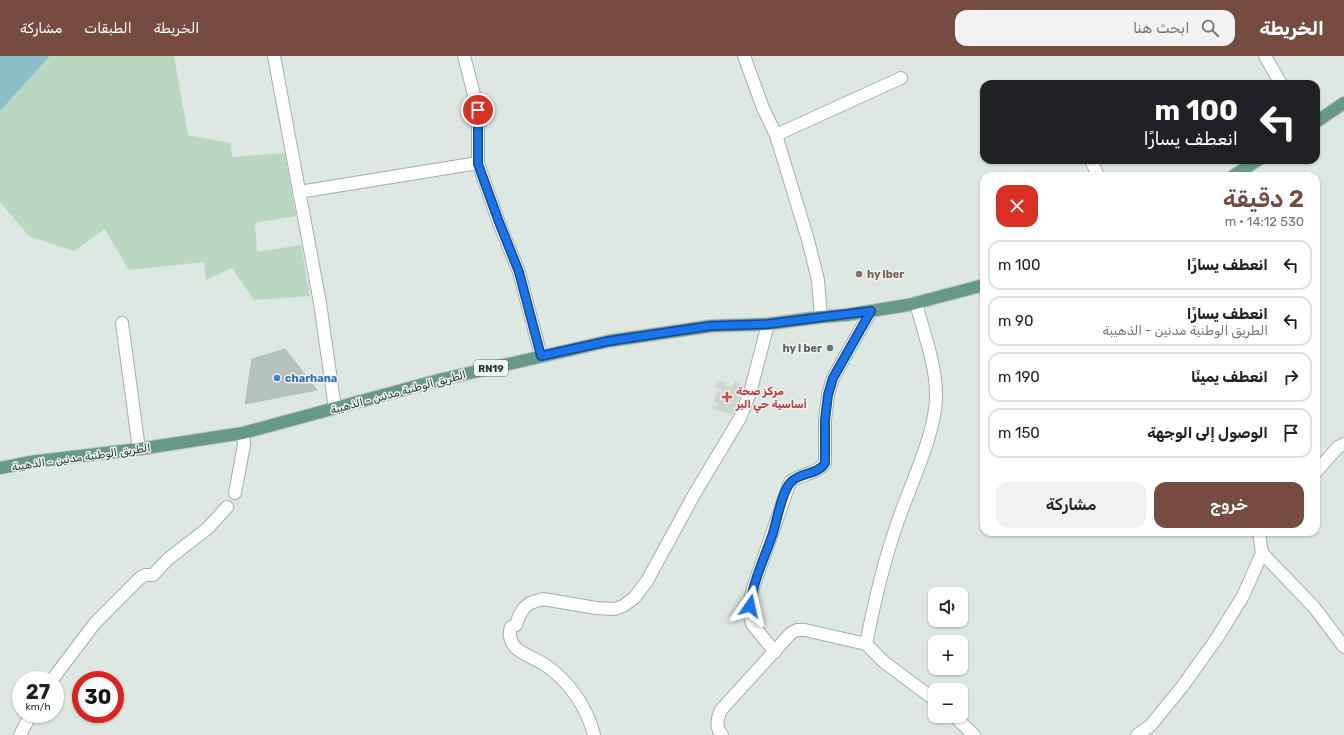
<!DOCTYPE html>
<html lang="ar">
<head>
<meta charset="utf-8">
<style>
	body { margin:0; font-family:Rubik,Vazirmatn,sans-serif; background:#f2f2f2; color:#202124; direction:rtl; height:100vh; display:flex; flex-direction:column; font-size:15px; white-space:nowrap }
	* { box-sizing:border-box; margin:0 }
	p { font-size:13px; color:#757577 }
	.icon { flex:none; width:22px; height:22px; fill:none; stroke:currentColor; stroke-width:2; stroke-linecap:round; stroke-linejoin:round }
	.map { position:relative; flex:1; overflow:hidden; direction:ltr }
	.panel { position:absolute; left:980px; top:116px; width:340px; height:364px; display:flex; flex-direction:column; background:#fff; border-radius:12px; box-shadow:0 1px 3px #0004; direction:rtl }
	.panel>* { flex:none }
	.guide { position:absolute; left:980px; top:24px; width:340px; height:84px; border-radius:12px; box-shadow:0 1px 3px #0004; direction:rtl; background:#202124; color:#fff; overflow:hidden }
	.controls { position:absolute; left:928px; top:531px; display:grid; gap:8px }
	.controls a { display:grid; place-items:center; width:40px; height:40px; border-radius:8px; background:#fff; box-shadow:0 1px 3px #0004; font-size:20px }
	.speed { position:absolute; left:12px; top:615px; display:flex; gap:8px; font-size:20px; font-weight:700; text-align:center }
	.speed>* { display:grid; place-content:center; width:52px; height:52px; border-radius:50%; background:#fff; box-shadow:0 1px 3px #0004; line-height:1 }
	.speed small { font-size:10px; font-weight:400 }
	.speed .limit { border:6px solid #d22; background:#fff; color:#111 }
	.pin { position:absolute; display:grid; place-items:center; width:34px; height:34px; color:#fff; margin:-17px; border:2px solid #fff; border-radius:50%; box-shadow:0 1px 4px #0007 }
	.me { position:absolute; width:44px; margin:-22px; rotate:11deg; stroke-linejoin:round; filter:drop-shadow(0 0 3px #0008) }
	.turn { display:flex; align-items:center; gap:14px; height:84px; padding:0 16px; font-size:18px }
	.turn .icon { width:52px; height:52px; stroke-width:2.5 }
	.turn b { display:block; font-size:28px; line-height:34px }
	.round { display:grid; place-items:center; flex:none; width:42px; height:42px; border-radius:12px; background:#f2f2f2 }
	.summary { display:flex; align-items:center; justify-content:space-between; height:68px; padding:0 16px }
	h1 { font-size:24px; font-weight:600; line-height:30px; color:#774c40 }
	.cta { display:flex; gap:8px; margin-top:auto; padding:8px 16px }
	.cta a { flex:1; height:46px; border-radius:12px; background:#774c40; color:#fff; font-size:16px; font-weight:600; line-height:46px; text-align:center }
	.cta a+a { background:#f2f2f2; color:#202124 }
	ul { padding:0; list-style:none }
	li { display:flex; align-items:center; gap:12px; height:50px; margin:0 8px 6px; padding:0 8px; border:2px solid #e0e0e0; border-radius:12px }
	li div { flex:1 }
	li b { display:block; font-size:15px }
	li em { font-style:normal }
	header { display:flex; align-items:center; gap:24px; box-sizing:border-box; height:56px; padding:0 20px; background:#774c40; color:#fff }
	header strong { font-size:19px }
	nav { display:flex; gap:22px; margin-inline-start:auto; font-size:14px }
	.search { width:280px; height:36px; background:#f2f2f2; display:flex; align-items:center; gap:10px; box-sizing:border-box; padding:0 14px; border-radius:12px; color:#757577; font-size:15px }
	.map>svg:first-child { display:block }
</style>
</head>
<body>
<header>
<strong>الخريطة</strong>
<div class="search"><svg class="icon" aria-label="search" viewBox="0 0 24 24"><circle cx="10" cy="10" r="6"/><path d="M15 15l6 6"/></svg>ابحث هنا</div>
<nav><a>الخريطة</a><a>الطبقات</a><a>مشاركة</a></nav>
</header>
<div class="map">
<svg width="1344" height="679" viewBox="0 0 1344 679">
	<rect width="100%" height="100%" fill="#dee8e3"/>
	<!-- built -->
	<path fill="#cdd7d2" d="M 717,325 L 726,326 L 725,330 L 732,330 L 735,325 L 743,330 L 736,352 L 732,359 L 713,353 L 712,349 L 718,350 L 718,348 L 713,346 L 717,335 L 721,336 L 722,333 L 716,331 Z"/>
	<!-- green -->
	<path fill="#b9d7c1" d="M 50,0 L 174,0 L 188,79 L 231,87 L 232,101 L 285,97 L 296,160 L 255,167 L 257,196 L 301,189 L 310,240 L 254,244 L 232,212 L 206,224 L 204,206 L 129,214 L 105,173 L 74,195 L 29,180 L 0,146 L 0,55 Z"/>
	<!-- water -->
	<path fill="#8bbfc8" d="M 0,0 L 50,0 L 0,55 Z"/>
	<!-- building -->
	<path fill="#b4c2bc" stroke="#b2c0ba" d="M 285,293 L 317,334 L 245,348 L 252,303 Z"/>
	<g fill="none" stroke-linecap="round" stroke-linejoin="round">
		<defs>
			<g id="minor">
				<path d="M 274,0 L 320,247 L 335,352"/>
				<path d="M 464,0 L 478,54 L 478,107 L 499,167 L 519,216 L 541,300"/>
				<path d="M 744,0 L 763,52 L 776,79 L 808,184 L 818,224 L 821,261"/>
				<path d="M 1265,0 L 1281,28"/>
				<path d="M 776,79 L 901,22"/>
				<path d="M 1091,104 L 1098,120"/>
				<path d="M 299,136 L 478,107"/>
				<path d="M 916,247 C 923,275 936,308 936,338 C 937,376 909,431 897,468 C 883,507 874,548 866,588 L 884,606 L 935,644"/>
				<path d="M 122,267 L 139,393"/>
				<path d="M 1316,416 L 1338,391 L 1344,388"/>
				<path d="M 235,437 L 244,389 L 243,377"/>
				<path d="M 1262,497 L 1314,551 L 1344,591"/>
				<path d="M 775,596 L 752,568 L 749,550 L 753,532 L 790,426 C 800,418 818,418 825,407 L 825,364 L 828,339 L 833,322 L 871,255"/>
				<path d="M 52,624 L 95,567 L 140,522 L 145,519 L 153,519 L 168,503 L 208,472 L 227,451"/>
				<path d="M 954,660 L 974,679"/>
				<path d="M 20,679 L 31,658"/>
				<path d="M 594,679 C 587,651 568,624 544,608 C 535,603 525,599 517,593 C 511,588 508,578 511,571 L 516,569 L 519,560 L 524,552 L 530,547 L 543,543 L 596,552 L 615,553 L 623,550 L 634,542 L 647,525 L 695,437 L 740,362 L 750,337 L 768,268"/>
				<path d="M 722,679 C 715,671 717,663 721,654 L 791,577 L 797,574 L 805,574 L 866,588"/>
				<path d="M 1137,679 L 1150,670 L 1182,631 L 1217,582 L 1243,540 L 1262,497 L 1259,476"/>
			</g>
			<g id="major">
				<path d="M 1316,66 L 1344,47"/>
				<path d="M 1233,120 L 1258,104"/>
				<path d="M 0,412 L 30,406 L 139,393 L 243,377 L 439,324 L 609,285 L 711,270 L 768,268 L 821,261 L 846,259 L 908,249 L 984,229"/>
			</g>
		</defs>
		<!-- minor casing -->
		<use href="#minor" stroke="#a2afaa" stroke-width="14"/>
		<!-- major casing -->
		<use href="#major" stroke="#bcc3c1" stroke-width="14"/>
		<!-- minor -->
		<use href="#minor" stroke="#fff" stroke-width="12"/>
		<!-- major -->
		<use href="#major" stroke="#67998b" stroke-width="12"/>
	</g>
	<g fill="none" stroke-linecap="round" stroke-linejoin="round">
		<defs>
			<path id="route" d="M 478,54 L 478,108 L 499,166 L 519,216 L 541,300 L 609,285 L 710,270 L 768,268 L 871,255 L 833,322 L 828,339 L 825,364 L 825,407 C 818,419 800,416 791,426 C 782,435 777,464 773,477 C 765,501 753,525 750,550"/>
		</defs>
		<!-- route casing -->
		<use href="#route" stroke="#114b97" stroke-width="10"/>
		<!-- route -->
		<use href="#route" stroke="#1a73e8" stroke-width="7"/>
	</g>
	<!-- markers -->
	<circle fill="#8d6e63" stroke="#eef5f1" stroke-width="1.5" cx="859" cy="218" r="4"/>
	<circle fill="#6b7280" stroke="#eef5f1" stroke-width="1.5" cx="830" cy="292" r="4"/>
	<circle fill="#3f7fe0" stroke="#eef5f1" stroke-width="1.5" cx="277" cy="322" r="4"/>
	<path fill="#e0444e" stroke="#eef5f1" stroke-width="1.5" d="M725 335h4v4h4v4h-4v4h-4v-4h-4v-4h4z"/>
	<g text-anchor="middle" stroke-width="3" stroke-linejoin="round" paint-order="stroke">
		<!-- shield labels -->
		<rect fill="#eef5f1" stroke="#5e6f6a" stroke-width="1" x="474" y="304" width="34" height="16" rx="3"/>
		<g font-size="10" font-weight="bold" fill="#213630">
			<text x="491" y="316">RN19</text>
		</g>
		<!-- education labels -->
		<g font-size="11" font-weight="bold" fill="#785e54" stroke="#eef5f1" text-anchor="start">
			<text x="867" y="222">hy lber</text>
		</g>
		<!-- worship labels -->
		<g font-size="11" font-weight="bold" fill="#5b616d" stroke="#eef5f1" text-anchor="end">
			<text x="822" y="296">hy l ber</text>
		</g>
		<!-- shop labels -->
		<g font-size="11" font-weight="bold" fill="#366cbe" stroke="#eef5f1" text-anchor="start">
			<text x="285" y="326">charhana</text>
		</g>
		<!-- health labels -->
		<g font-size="11" font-weight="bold" fill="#be3a42" stroke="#eef5f1" text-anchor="start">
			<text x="736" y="339">مركز صحة<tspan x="736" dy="13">أساسية حي البر</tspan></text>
		</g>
		<!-- street labels -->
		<g font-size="11" fill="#213630" stroke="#eef5f1">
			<text transform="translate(398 336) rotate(-15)" y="4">الطريق الوطنية مدنين - الذهيبة</text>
			<text transform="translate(81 401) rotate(-8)" y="4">الطريق الوطنية مدنين - الذهيبة</text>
		</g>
	</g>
</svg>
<div class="controls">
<a><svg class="icon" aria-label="sound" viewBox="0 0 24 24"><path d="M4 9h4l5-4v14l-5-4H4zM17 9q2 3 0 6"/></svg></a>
<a>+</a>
<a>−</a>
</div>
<div class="speed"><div>27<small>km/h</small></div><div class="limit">30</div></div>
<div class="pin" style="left:478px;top:54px;background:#d93025"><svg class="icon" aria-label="arrive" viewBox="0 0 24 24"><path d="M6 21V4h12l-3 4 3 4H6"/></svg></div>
<svg class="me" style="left:750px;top:550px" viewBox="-20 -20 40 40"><path d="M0-17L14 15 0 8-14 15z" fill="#1a73e8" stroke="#fff" stroke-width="4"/></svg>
<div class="guide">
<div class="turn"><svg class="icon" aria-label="left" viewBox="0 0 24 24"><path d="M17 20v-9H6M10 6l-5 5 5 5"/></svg><div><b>100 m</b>انعطف يسارًا</div></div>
</div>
<section class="panel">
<div class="summary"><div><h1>2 دقيقة</h1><p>530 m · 14:12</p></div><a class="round" style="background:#d93025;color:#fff"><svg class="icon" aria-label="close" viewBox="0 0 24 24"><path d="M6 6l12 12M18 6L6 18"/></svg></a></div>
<ul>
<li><svg class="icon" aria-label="left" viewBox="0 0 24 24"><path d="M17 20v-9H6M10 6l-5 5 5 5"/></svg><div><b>انعطف يسارًا</b></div><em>100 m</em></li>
<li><svg class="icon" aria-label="left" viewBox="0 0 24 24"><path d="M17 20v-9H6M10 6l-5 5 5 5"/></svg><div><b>انعطف يسارًا</b><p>الطريق الوطنية مدنين - الذهيبة</p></div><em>90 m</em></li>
<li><svg class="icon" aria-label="right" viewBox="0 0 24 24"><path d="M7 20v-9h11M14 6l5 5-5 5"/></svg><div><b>انعطف يمينًا</b></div><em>190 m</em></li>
<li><svg class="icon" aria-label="arrive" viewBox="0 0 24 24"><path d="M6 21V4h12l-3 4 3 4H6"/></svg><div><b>الوصول إلى الوجهة</b></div><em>150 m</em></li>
</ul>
<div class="cta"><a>خروج</a><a>مشاركة</a></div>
</section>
</div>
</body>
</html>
